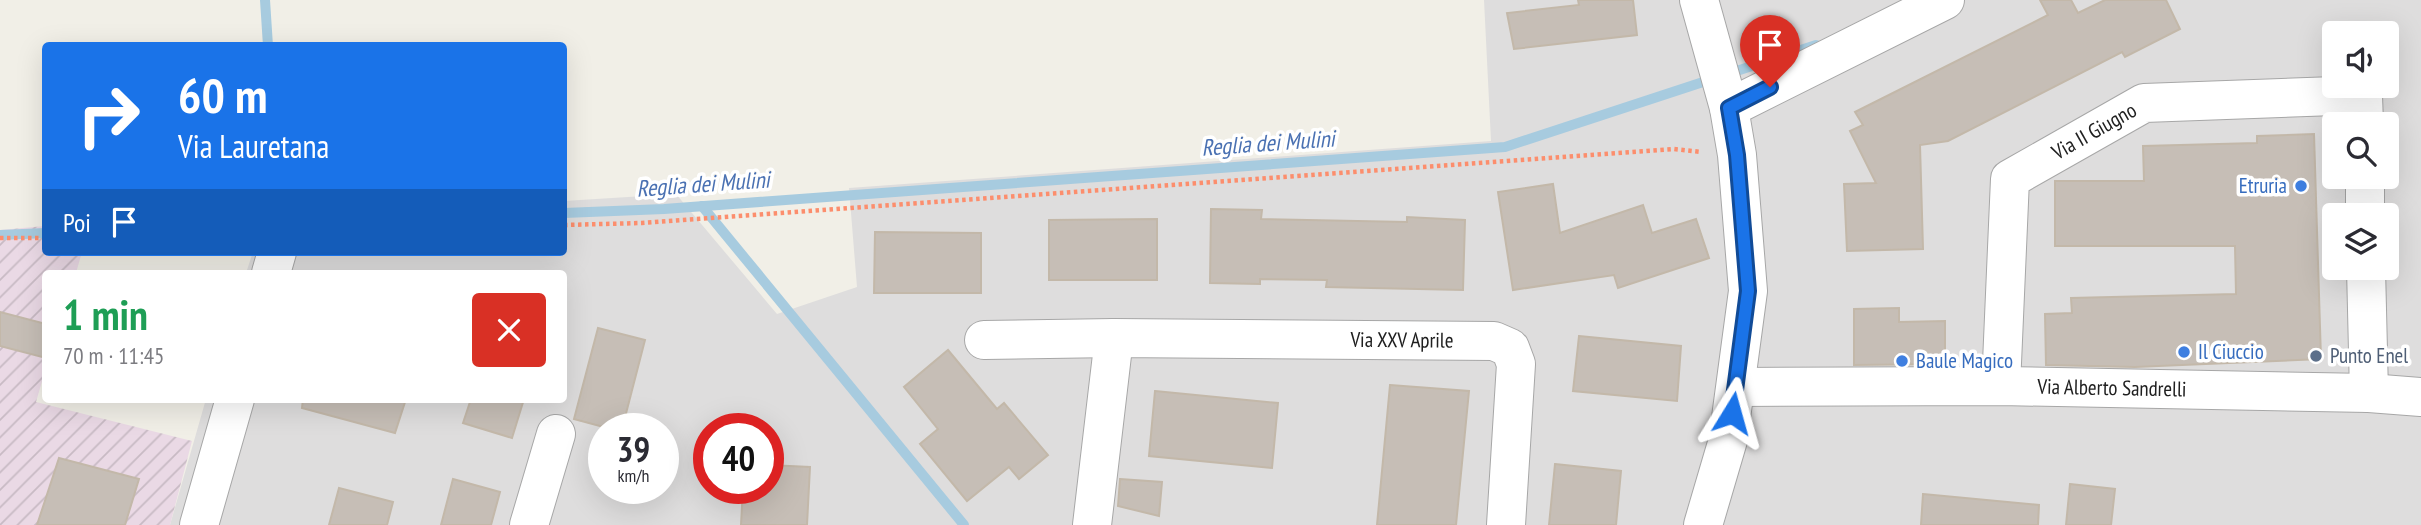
<!DOCTYPE html>
<html lang="it">
<head>
<meta charset="utf-8">
<style>
	body { margin:0; font-family:"PT Sans Narrow",sans-serif; background:#f2f2f3; color:#2b2b33; height:100vh; display:flex; flex-direction:column; font-size:26px; white-space:nowrap }
	* { box-sizing:border-box; margin:0 }
	p { font-size:23px; color:#7c7c81 }
	.icon { flex:none; width:38px; height:38px; fill:none; stroke:currentColor; stroke-width:2; stroke-linecap:round; stroke-linejoin:round }
	.map { position:relative; flex:1; overflow:hidden }
	.drawer { position:absolute; left:42px; top:270px; width:525px; height:133px; display:flex; flex-direction:column; background:#fff; border-radius:7px; box-shadow:0 7px 28px #0002 }
	.drawer>* { flex:none }
	.top-card { position:absolute; left:42px; top:42px; width:525px; height:214px; border-radius:7px; box-shadow:0 7px 28px #0002; background:#1a73e8; color:#fff; overflow:hidden }
	.fabs { position:absolute; left:2322px; top:21px; display:grid; gap:14px }
	.fabs a { display:grid; place-items:center; width:77px; height:77px; border-radius:7px; background:#fff; box-shadow:0 7px 28px #0002; font-size:35px }
	.speed { position:absolute; left:588px; top:413px; display:flex; gap:14px; font-size:35px; font-weight:700; text-align:center }
	.speed>* { display:grid; place-content:center; width:91px; height:91px; border-radius:50%; background:#fff; box-shadow:0 7px 28px #0002; line-height:1 }
	.speed small { font-size:18px; font-weight:400 }
	.speed .limit { border:10px solid #d22; background:#fff; color:#111 }
	.pin { position:absolute; display:grid; place-items:center; width:60px; height:60px; color:#fff; margin:-72px -30px; border-radius:50% 50% 50% 0; rotate:-45deg; box-shadow:0 0 7px #0007 }
	.pin .icon { rotate:45deg }
	.me { position:absolute; width:77px; margin:-38px; rotate:8deg; stroke-linejoin:round; filter:drop-shadow(0 0 5px #0008) }
	.turn { display:flex; align-items:center; gap:24px; height:147px; padding:0 21px; font-size:32px }
	.turn .icon { width:91px; height:91px; stroke-width:2.5 }
	.turn b { display:block; font-size:49px; line-height:60px }
	.then { display:flex; align-items:center; height:66px; padding:0 21px; background:#0003; gap:14px; font-size:26px }
	.round { display:grid; place-items:center; flex:none; width:74px; height:74px; border-radius:7px; background:#f2f2f3 }
	.head { display:flex; align-items:center; justify-content:space-between; height:119px; padding:0 21px }
	h1 { font-size:42px; font-weight:700; line-height:52px; color:#1e9e55 }
	.map>svg:first-child { display:block }
</style>
</head>
<body>
<div class="map">
<svg width="2421" height="525" viewBox="0 0 2421 525">
	<defs>
		<pattern id="industrial-furrows" width="10" height="10" patternUnits="userSpaceOnUse" patternTransform="scale(1.75)"><rect width="10" height="10" fill="#ead9e5"/><path d="M-1 1l2-2M0 10L10 0M9 11l2-2" fill="none" stroke="#c8bac4"/></pattern>
	</defs>
	<rect width="100%" height="100%" fill="#f1efe7"/>
	<!-- residential -->
	<path fill="#dedddd" fill-rule="evenodd" d="M 1484,0 L 2421,0 L 2421,525 L 170,525 L 206,399 L 564,399 L 564,273 L 246,273 L 253,252 L 564,252 L 564,201 L 676,194 L 777,314 L 857,287 L 849,188 L 1491,141 ZM 2334,33 L 2387,33 L 2387,86 L 2334,86 ZM 2334,124 L 2387,124 L 2387,177 L 2334,177 ZM 2334,215 L 2387,215 L 2387,268 L 2334,268 ZM 604,429 L 663,429 L 663,488 L 604,488 ZM 709,429 L 768,429 L 768,488 L 709,488 Z"/>
	<!-- industrial -->
	<path fill="url(#industrial-furrows)" d="M 45,226 L 46,252 L 82,252 L 76,273 L 46,273 L 45,371 L 36,402 L 192,441 L 170,525 L 0,525 L 0,230 Z"/>
	<g fill="none" stroke-linecap="round" stroke-linejoin="round">
		<!-- stream -->
		<g stroke="#a7cbdf" stroke-width="10">
			<path d="M 265,0 L 268,46"/>
			<path d="M 702,206 L 964,525"/>
			<path d="M 564,213 L 664,209 L 1505,147 L 1816,45"/>
			<path d="M 0,235 L 46,233"/>
		</g>
	</g>
	<!-- building -->
	<g fill="#c6beb6" stroke="#c3b8a9" stroke-width="2">
		<path d="M 1578,0 L 1633,0 L 1637,35 L 1514,49 L 1507,13 L 1579,5 Z"/>
		<path d="M 2040,0 L 2071,0 L 2078,13 L 2105,0 L 2166,0 L 2180,29 L 2125,57 L 2122,52 L 1948,141 L 1920,145 L 1923,249 L 1847,251 L 1844,184 L 1876,183 L 1850,131 L 1863,125 L 1855,112 L 2048,15 Z"/>
		<path d="M 2314,134 L 2321,359 L 2135,367 L 2046,365 L 2045,314 L 2072,313 L 2071,298 L 2236,294 L 2235,246 L 2055,246 L 2055,181 L 2144,181 L 2143,146 L 2257,143 L 2257,136 Z"/>
		<path d="M 1553,184 L 1560,233 L 1643,205 L 1652,233 L 1696,219 L 1709,258 L 1618,288 L 1614,275 L 1513,290 L 1498,192 Z"/>
		<path d="M 1211,209 L 1262,210 L 1261,219 L 1407,222 L 1407,217 L 1465,220 L 1463,290 L 1326,287 L 1327,280 L 1260,279 L 1260,284 L 1210,283 Z"/>
		<path d="M 1157,219 L 1157,280 L 1049,280 L 1049,220 Z"/>
		<path d="M 875,232 L 981,233 L 981,293 L 874,293 Z"/>
		<path d="M 1899,308 L 1899,322 L 1945,321 L 1945,364 L 1854,365 L 1854,309 Z"/>
		<path d="M 0,312 L 46,324 L 46,358 L 0,346 Z"/>
		<path d="M 598,328 L 645,340 L 622,429 L 611,429 L 574,419 Z"/>
		<path d="M 1579,336 L 1681,346 L 1677,401 L 1573,391 Z"/>
		<path d="M 948,350 L 997,409 L 1004,403 L 1048,455 L 1019,479 L 1009,467 L 967,501 L 920,444 L 938,429 L 904,387 Z"/>
		<path d="M 1390,385 L 1469,391 L 1456,525 L 1377,525 Z"/>
		<path d="M 1155,391 L 1278,403 L 1272,468 L 1149,456 Z"/>
		<path d="M 303,399 L 406,399 L 395,433 L 302,408 Z"/>
		<path d="M 471,399 L 524,399 L 512,438 L 463,423 Z"/>
		<path d="M 59,458 L 139,479 L 125,525 L 37,525 Z"/>
		<path d="M 1555,464 L 1621,471 L 1616,525 L 1549,525 Z"/>
		<path d="M 768,465 L 810,467 L 807,525 L 741,525 L 743,488 L 768,488 Z"/>
		<path d="M 453,479 L 500,492 L 491,525 L 441,525 Z"/>
		<path d="M 1120,479 L 1162,482 L 1159,516 L 1118,506 Z"/>
		<path d="M 2070,484 L 2115,489 L 2111,525 L 2066,525 Z"/>
		<path d="M 339,488 L 393,502 L 387,525 L 329,525 Z"/>
		<path d="M 1923,494 L 2039,505 L 2038,525 L 1921,525 Z"/>
	</g>
	<g fill="none" stroke-linecap="round" stroke-linejoin="round">
		<defs>
			<g id="minor">
				<path d="M 1729,108 L 1945,0"/>
				<path d="M 2365,177 L 2365,215"/>
				<path d="M 2366,268 L 2369,393"/>
				<path d="M 271,273 L 277,252"/>
				<path id="s1" d="M 984,340 L 1114,338 L 1494,341 L 1510,348 L 1516,364 L 1506,525"/>
				<path id="s2" d="M 2001,386 L 2010,179 L 2144,103 L 2363,95 L 2364,124"/>
				<path id="s3" d="M 1736,387 L 2001,386 L 2369,393 L 2421,397"/>
				<path d="M 199,525 L 235,399"/>
				<path d="M 529,525 L 556,434"/>
				<path d="M 1092,525 L 1114,338"/>
			</g>
			<path id="tertiary" d="M 1699,0 L 1729,108 L 1737,155 L 1748,291 L 1728,440 L 1703,525"/>
		</defs>
		<!-- minor casing -->
		<use href="#minor" stroke="#a7a7a7" stroke-width="40"/>
		<!-- tertiary casing -->
		<use href="#tertiary" stroke="#a7a7a7" stroke-width="40"/>
		<!-- path -->
		<g stroke="#fc8e6d" stroke-width="4.5" stroke-dasharray="3.5 3.5" stroke-linecap="butt">
			<path d="M 564,225 L 642,223 L 1674,149 L 1701,152"/>
			<path d="M 0,238 L 46,238"/>
		</g>
		<!-- minor -->
		<use href="#minor" stroke="#fff" stroke-width="38"/>
		<!-- tertiary -->
		<use href="#tertiary" stroke="#fff" stroke-width="38"/>
	</g>
	<g fill="none" stroke-linecap="round" stroke-linejoin="round">
		<defs>
			<path id="route" d="M 1732,413 L 1748,291 L 1737,155 L 1729,108 L 1770,87"/>
		</defs>
		<!-- route casing -->
		<use href="#route" stroke="#114b97" stroke-width="18"/>
		<!-- route -->
		<use href="#route" stroke="#1a73e8" stroke-width="12"/>
	</g>
	<!-- markers -->
	<g fill="#3f7fe0" stroke="#fff" stroke-width="2.5">
		<circle cx="2301" cy="186" r="7"/>
		<circle cx="2184" cy="352" r="7"/>
		<circle cx="1902" cy="361" r="7"/>
	</g>
	<circle fill="#5c6f8a" stroke="#fff" stroke-width="2.5" cx="2316" cy="356" r="7"/>
	<g text-anchor="middle" stroke-width="7" stroke-linejoin="round" paint-order="stroke">
		<!-- street labels -->
		<g font-size="21" fill="#202020" stroke="#fff">
			<text dy="7" stroke="none"><textPath href="#s2" startOffset="304">Via II Giugno</textPath></text>
			<text dy="7" stroke="none"><textPath href="#s1" startOffset="418">Via XXV Aprile</textPath></text>
			<text dy="7" stroke="none"><textPath href="#s3" startOffset="376">Via Alberto Sandrelli</textPath></text>
		</g>
		<!-- shop labels -->
		<g font-size="21" fill="#366cbe" stroke="#fff" text-anchor="start">
			<text x="2287" y="193" text-anchor="end">Etruria</text>
			<text x="2198" y="359">Il Ciuccio</text>
			<text x="1916" y="368">Baule Magico</text>
		</g>
		<!-- service labels -->
		<g font-size="21" fill="#4e5e75" stroke="#fff" text-anchor="start">
			<text x="2330" y="363">Punto Enel</text>
		</g>
		<!-- water labels -->
		<g font-size="23" font-style="italic" fill="#4a71b2" stroke="#fff">
			<text transform="translate(1268 143) rotate(-4)" y="8">Reglia dei Mulini</text>
			<text transform="translate(703 184) rotate(-4)" y="8">Reglia dei Mulini</text>
		</g>
	</g>
</svg>
<div class="fabs">
<a><svg class="icon" aria-label="sound" viewBox="0 0 24 24"><path d="M4 9h4l5-4v14l-5-4H4zM17 9q2 3 0 6"/></svg></a>
<a><svg class="icon" aria-label="search" viewBox="0 0 24 24"><circle cx="10" cy="10" r="6"/><path d="M15 15l6 6"/></svg></a>
<a><svg class="icon" aria-label="layers" viewBox="0 0 24 24"><path d="M12 4l9 5-9 5-9-5zM3 14l9 5 9-5"/></svg></a>
</div>
<div class="speed"><div>39<small>km/h</small></div><div class="limit">40</div></div>
<div class="pin" style="left:1770px;top:87px;background:#d93025"><svg class="icon" aria-label="arrive" viewBox="0 0 24 24"><path d="M6 21V4h12l-3 4 3 4H6"/></svg></div>
<svg class="me" style="left:1732px;top:413px" viewBox="-20 -20 40 40"><path d="M0-17L14 15 0 8-14 15z" fill="#1a73e8" stroke="#fff" stroke-width="4"/></svg>
<div class="top-card">
<div class="turn"><svg class="icon" aria-label="right" viewBox="0 0 24 24"><path d="M7 20v-9h11M14 6l5 5-5 5"/></svg><div><b>60 m</b>Via Lauretana</div></div>
<div class="then">Poi<svg class="icon" aria-label="arrive" viewBox="0 0 24 24"><path d="M6 21V4h12l-3 4 3 4H6"/></svg></div>
</div>
<section class="drawer">
<div class="head"><div><h1>1 min</h1><p>70 m · 11:45</p></div><a class="round" style="background:#d93025;color:#fff"><svg class="icon" aria-label="close" viewBox="0 0 24 24"><path d="M6 6l12 12M18 6L6 18"/></svg></a></div>
</section>
</div>
</body>
</html>
